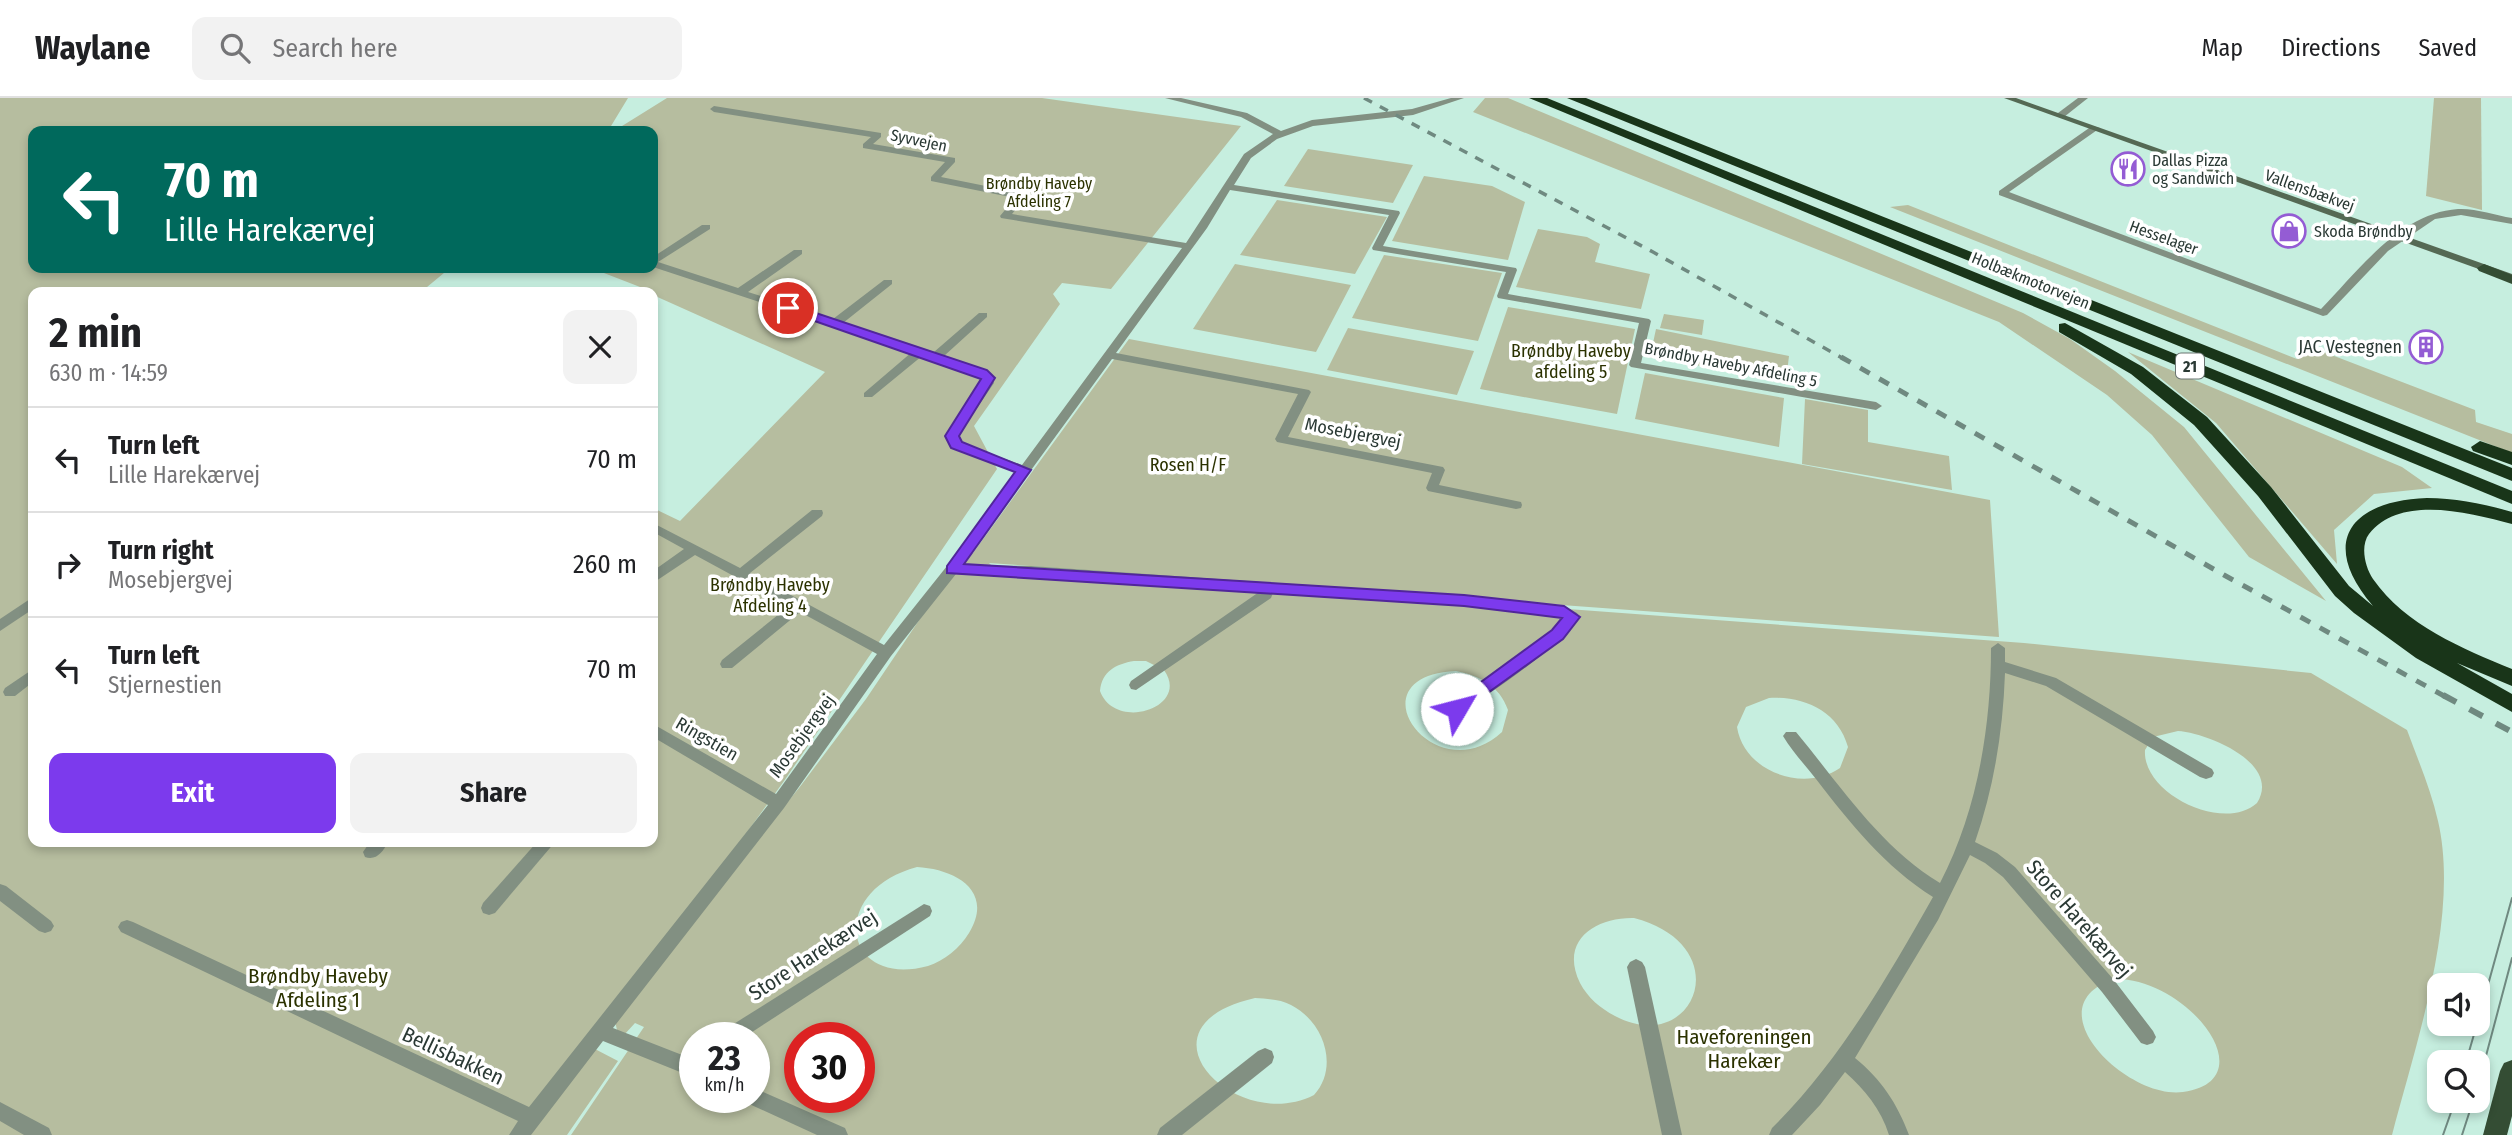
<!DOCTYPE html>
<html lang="en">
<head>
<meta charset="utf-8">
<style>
	body { margin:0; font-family:"Fira Sans Condensed",sans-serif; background:#f2f2f2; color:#202124; height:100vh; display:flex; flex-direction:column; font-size:26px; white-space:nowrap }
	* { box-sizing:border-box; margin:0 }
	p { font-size:23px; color:#757577 }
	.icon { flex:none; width:38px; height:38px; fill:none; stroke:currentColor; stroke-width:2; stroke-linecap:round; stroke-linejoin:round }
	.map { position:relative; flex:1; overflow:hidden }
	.side { position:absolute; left:28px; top:189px; width:630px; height:560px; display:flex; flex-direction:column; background:#fff; border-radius:14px; box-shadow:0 4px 10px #0003 }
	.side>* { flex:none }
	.guide { position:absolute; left:28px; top:28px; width:630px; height:147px; border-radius:14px; box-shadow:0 4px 10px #0003; background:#00695c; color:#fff; overflow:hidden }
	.tools { position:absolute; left:2427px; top:875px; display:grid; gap:14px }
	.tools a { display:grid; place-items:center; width:63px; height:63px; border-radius:14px; background:#fff; box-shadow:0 4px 10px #0003; font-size:35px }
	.speed { position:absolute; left:679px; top:924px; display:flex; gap:14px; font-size:35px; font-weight:700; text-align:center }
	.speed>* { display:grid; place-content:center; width:91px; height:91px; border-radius:50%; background:#fff; box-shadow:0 4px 10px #0003; line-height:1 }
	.speed small { font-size:18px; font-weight:400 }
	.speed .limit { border:10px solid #d22; background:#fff; color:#111 }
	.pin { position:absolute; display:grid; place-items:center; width:60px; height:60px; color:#fff; margin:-30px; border:4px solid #fff; border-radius:50%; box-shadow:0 2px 7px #0007 }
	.me { position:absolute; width:77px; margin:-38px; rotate:53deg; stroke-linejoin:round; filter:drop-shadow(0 0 5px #0008) }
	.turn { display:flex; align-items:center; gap:24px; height:147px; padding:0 21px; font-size:32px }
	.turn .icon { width:91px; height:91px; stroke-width:2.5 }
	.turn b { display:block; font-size:49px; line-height:60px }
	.round { display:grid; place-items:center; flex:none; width:74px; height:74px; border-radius:14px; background:#f2f2f2 }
	.head { display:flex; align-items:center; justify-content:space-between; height:119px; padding:0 21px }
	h1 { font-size:42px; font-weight:700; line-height:52px }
	.action { display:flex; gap:14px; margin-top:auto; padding:14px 21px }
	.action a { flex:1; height:80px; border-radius:14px; background:#7c3aed; color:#fff; font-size:28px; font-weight:700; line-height:80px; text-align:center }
	.action a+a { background:#f2f2f2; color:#202124 }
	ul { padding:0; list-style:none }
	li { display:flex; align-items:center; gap:21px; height:105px; padding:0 21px; border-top:2px solid #e0e0e0 }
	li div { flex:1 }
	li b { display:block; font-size:26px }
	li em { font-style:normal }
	header { display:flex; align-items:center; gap:42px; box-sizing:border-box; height:98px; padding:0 35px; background:#fff; border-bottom:2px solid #e0e0e0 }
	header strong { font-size:33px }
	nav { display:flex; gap:38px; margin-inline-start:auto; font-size:24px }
	.search { width:490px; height:63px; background:#f2f2f2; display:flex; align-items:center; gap:18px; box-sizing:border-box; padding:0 24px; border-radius:14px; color:#757577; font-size:26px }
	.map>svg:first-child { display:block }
</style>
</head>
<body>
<header>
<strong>Waylane</strong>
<div class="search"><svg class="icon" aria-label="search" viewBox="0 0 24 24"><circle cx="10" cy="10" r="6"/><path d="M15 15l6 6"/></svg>Search here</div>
<nav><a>Map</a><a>Directions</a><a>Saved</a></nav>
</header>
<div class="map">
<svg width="2512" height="1037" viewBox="0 0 2512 1037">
	<rect width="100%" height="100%" fill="#c6eedf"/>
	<!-- green -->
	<g fill="#b6bd9f" fill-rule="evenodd">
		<path d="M 0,0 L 628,0 L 608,33 L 33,33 L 33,170 L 450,170 L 421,194 L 33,194 L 33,744 L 653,744 L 653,410 L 680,423 L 825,274 L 653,197 L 653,194 L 591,170 L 653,170 L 653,33 L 614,33 L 667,0 L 1042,0 L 1241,28 L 1111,191 L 1062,185 L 1053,196 L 1060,206 L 974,328 L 997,371 L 784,683 L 632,894 L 799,690 L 866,601 L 967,451 L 973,455 L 1129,241 L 1990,402 L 1999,539 L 989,465 L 992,468 L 2024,545 L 2311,575 L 2407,632 C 2418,662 2431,692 2438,723 C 2460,818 2416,945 2392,1037 L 571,1037 L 644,929 L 635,925 L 624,937 L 617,932 L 615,923 L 593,950 L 618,963 L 567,1037 L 0,1037 ZM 1134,563 L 1146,563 L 1164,572 C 1191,610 1115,634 1100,593 C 1102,573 1116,566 1134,563 ZM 1456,573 C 1480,578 1499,587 1508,612 L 1502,634 C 1435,696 1349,578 1456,573 ZM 1769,600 C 1804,598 1838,613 1848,649 L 1840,670 C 1804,695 1744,674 1737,629 L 1746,609 ZM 2178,633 C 2207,635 2282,665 2257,705 C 2224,735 2142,696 2145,652 L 2153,639 ZM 917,769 C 954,771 995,792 969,835 C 960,850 944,863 928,868 C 842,891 827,793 917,769 ZM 1634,820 C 1740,848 1694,960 1615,918 C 1600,910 1588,900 1580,885 C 1559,842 1596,819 1634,820 ZM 2114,881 C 2187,879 2268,982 2183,994 C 2128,1002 2031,909 2114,881 ZM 1255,900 C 1268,901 1280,901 1291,907 C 1323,923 1340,968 1314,997 C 1236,1037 1128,929 1255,900 ZM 695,940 L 754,940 L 754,999 L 695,999 ZM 800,940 L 859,940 L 859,999 L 800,999 Z"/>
		<path d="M 1485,0 L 1508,0 L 2023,215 L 2070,241 L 2115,273 L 2184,329 L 2326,503 L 2249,459 L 2152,337 L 2107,297 L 1999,224 L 1473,14 Z"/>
		<path d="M 2434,0 L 2481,0 L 2482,112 L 2426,98 Z"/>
		<path d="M 1308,51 L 1413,67 L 1393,105 L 1284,88 Z"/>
		<path d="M 1424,78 L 1492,88 L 1525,104 L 1508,162 L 1392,143 Z"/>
		<path d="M 1277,102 L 1387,119 L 1355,176 L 1240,157 Z"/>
		<path d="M 1908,107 L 2297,261 L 2316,251 L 2475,312 L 2476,324 L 2512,336 L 2512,355 L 1890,109 Z"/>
		<path d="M 1538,131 L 1587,139 L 1600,146 L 1595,164 L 1650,176 L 1641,211 L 1516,189 Z"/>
		<path d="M 1384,157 L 1502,175 L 1478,243 L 1352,220 Z"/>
		<path d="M 1235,166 L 1351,187 L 1316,254 L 1193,231 Z"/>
		<path d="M 1508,209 L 1635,231 L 1617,316 L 1480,291 Z"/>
		<path d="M 1664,216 L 1704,222 L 1702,237 L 1660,230 Z"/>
		<path d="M 1348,230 L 1474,253 L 1457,297 L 1327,272 Z"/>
		<path d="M 1656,231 L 1789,258 L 1786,283 L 1650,259 Z"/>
		<path d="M 2128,254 L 2402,369 L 2432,390 L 2374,396 L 2334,432 L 2337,466 L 2216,325 Z"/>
		<path d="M 1645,275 L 1784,300 L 1779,349 L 1635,321 Z"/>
		<path d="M 1805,301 L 1868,312 L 1868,344 L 1949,358 L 1952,392 L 1802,366 Z"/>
	</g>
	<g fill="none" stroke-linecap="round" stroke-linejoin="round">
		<!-- street -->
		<g fill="#829082" fill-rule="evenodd">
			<path d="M 1165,0 L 1181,0 L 1247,15 L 1281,33 L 1312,22 L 1412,11 L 1451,0 L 1464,0 L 1413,17 L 1313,28 L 1277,41 L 1251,60 L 1234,87 L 1399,113 L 1400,115 L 1383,148 L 1516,170 L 1517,172 L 1508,196 L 1649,221 L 1651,223 L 1641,265 L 1876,304 L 1882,308 L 1876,312 L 1631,269 L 1629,267 L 1639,225 L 1498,200 L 1497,198 L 1506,174 L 1373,152 L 1372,150 L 1389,117 L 1230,92 L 1207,130 L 1116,255 L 1309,292 L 1311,294 L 1288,339 L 1443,369 L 1445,372 L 1439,387 L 1521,404 L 1522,407 L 1521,410 L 1516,411 L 1428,393 L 1426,390 L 1432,375 L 1277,344 L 1275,341 L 1298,296 L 1112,261 L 962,467 L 1031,468 L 1464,498 L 1564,508 L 1577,515 L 1579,518 C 1557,552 1496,590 1462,615 L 1452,615 L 1450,611 L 1452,607 L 1552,532 L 1563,519 L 1464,508 L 1273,495 L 1271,500 L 1136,592 L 1131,591 L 1129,587 L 1131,583 L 1259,494 L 1031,478 L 956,476 L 891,558 L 784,710 L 613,930 L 695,962 L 695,980 L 603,943 L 531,1037 L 509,1037 L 518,1023 L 121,834 L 118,829 L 121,824 L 127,822 L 133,824 L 529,1009 L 768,707 L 653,639 L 653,626 L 776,696 L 877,556 L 800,514 L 732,570 L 722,570 L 720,566 L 722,562 L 789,508 L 695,457 L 653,485 L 653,473 L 684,451 L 653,434 L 653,425 L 740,470 L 812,412 L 822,412 L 823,415 L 822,418 L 750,475 L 884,547 L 947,468 L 1017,374 L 952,350 L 946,338 L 982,285 L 978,276 L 922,258 L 872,299 L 864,299 L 864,295 L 912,254 L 653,169 L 653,159 L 702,127 L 710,127 L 710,131 L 658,164 L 738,190 L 794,152 L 802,152 L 802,156 L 748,194 L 833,221 L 884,182 L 892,182 L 892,186 L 843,225 L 934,254 L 979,215 L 987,215 L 987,219 L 944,258 L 987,272 L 994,285 L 958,338 L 961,345 L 1022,367 L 1182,150 L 1001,120 L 1000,118 L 1015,100 L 931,83 L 931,79 L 945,64 L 863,50 L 863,46 L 871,39 L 714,14 L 710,11 L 714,8 L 881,35 L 881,39 L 873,46 L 955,60 L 955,64 L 941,79 L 1025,96 L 1027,98 L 1012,116 L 1186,145 L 1244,56 L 1273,36 L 1241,19 Z"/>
			<path d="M 2078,0 L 2088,0 L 2064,19 L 2058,19 L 2058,15 Z"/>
			<path d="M 2092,28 L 2100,30 L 2009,94 L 2321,211 C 2359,172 2400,115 2458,111 C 2475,110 2495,117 2512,120 L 2512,126 L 2461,117 L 2435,121 L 2388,153 L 2327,217 L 2323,218 L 1999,97 L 1999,93 Z"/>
			<path d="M 33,499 L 33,511 L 0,533 L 0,521 Z"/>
			<path d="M 1998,545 L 2005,550 L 2005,564 L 2056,580 L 2212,671 L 2214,675 L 2212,679 L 2206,681 L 2200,679 L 2046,588 L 2005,575 C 2003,633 1994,689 1975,744 L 1997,755 L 2015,769 L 2114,882 L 2153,933 L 2156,939 L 2153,945 L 2147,947 L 2141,945 L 2102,894 L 2003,779 L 1985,765 L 1970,757 L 1938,822 L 1855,960 C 1881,981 1897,1005 1909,1037 L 1889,1037 C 1881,1011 1865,992 1845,974 L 1820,1007 L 1792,1037 L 1769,1037 L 1772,1030 C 1839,964 1887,880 1933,799 C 1885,769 1850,725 1816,681 C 1805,667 1792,653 1783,638 L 1786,634 L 1796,634 C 1840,687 1880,749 1940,785 C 1977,714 1991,630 1991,550 Z"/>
			<path d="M 33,571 L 33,584 L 15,598 L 5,598 L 3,594 L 5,590 Z"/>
			<path d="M 370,744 L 388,744 C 383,754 376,763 365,759 L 363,754 Z"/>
			<path d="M 537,744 L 555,744 L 495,815 L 489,817 L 483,815 L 481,810 L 483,805 Z"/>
			<path d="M 0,786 L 6,788 L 51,823 L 54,828 L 51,833 L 45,835 L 39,833 L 0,803 Z"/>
			<path d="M 924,806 L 930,808 L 932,813 L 930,818 L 743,940 L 718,940 L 721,934 Z"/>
			<path d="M 1636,861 L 1642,864 L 1645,869 L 1682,1037 L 1662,1037 L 1627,869 L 1630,864 Z"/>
			<path d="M 1265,950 L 1272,953 L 1274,959 L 1272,965 L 1182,1037 L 1157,1037 L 1160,1030 L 1258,953 Z"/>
			<path d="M 754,990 L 845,1030 L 848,1037 L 817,1037 L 747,1005 L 745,999 L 754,999 Z"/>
			<path d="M 0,1004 L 49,1030 L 52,1037 L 24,1037 L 0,1023 Z"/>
		</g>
		<!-- secondary -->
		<path fill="#556954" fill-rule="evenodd" d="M 2004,0 L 2016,0 L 2512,176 L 2512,183 Z"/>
		<!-- primary -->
		<g fill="#344d34" fill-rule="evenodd">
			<path d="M 2484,166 L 2512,177 L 2512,186 L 2479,173 L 2477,170 Z"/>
			<path d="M 2512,962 L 2512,1018 L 2507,1037 L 2483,1037 L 2500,973 L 2504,965 Z"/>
		</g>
		<!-- highway -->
		<g fill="#193519" fill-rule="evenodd">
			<path d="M 1529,0 L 1547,0 L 2512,393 L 2512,406 Z"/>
			<path d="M 1567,0 L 1586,0 L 2512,370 L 2512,383 Z"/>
			<path d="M 2065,225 L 2143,269 L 2207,319 L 2271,389 L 2349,488 L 2373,508 C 2319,445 2349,403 2427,400 C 2456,400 2485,406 2512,414 L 2512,426 C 2471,415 2400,396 2369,436 C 2360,448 2365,469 2373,481 C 2405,527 2463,551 2512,571 L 2512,588 L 2457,565 L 2512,596 L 2512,614 L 2416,560 L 2354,515 L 2335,498 L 2258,398 L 2194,327 L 2131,276 L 2059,234 L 2059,226 Z"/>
			<path d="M 2480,343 L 2512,354 L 2512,367 L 2473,353 L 2471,349 Z"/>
		</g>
		<!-- tram -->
		<g stroke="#6f8980" stroke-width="2">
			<path d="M 2478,923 L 2512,800"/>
			<path d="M 2466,964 L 2477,926"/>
			<path d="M 2478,988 L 2512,860"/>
			<path d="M 2443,1037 L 2455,1003"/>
			<path d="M 2462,1037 L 2473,1003"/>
		</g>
		<!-- rail-far2 -->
		<path stroke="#6f8980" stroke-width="3.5" stroke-dasharray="9 9" stroke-linecap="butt" d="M 1364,0 L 1653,154 L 1844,261"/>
		<!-- rail-far1 -->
		<path stroke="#6f8980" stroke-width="5" stroke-dasharray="11 11" stroke-linecap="butt" d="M 1841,259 L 2224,477 L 2446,599"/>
		<!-- rail -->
		<path stroke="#6f8980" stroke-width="6" stroke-dasharray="15 15" stroke-linecap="butt" d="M 2443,597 L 2512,634"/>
	</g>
	<!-- route -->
	<path fill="#7c3aed" stroke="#51269a" stroke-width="2" d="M 783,207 L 792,207 L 987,272 L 995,280 L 959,338 L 962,344 L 1031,372 L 964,466 L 1464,497 L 1564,508 L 1580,519 L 1563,541 L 1457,617 L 1449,611 L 1451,606 L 1552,532 L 1562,520 L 1464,508 L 947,475 L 947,468 L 1015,374 L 951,350 L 945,338 L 981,281 L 783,212 Z"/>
	<!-- icons -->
	<defs>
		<symbol id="restaurant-ring" viewBox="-11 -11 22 22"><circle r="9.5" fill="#fff" stroke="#945cd4" stroke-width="1.5"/><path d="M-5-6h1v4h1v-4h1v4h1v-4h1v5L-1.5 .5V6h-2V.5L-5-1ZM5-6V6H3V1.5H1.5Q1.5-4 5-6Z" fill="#945cd4"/></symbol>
		<symbol id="shop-ring" viewBox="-11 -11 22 22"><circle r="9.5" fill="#fff" stroke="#945cd4" stroke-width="1.5"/><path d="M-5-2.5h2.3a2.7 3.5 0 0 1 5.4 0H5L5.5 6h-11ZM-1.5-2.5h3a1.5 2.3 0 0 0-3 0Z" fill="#945cd4"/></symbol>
		<symbol id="building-ring" viewBox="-11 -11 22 22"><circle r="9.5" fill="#fff" stroke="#945cd4" stroke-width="1.5"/><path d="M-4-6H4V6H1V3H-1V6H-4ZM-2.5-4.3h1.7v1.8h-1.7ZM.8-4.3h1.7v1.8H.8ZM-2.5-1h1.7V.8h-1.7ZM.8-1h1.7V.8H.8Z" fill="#945cd4"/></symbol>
	</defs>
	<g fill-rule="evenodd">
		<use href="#restaurant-ring" x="2109" y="52" width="38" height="38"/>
		<use href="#shop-ring" x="2270" y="114" width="38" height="38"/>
		<use href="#building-ring" x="2407" y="230" width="38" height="38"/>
	</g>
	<g text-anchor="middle" stroke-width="7" stroke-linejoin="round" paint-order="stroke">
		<!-- far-street labels -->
		<g font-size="16" fill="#2a3934" stroke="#fff">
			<text transform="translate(919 42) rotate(12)" y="6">Syvvejen</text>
			<text transform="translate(2310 92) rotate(20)" y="6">Vallensbækvej</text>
			<text transform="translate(2164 139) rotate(20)" y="6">Hesselager</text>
			<text transform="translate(2031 182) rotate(22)" y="6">Holbækmotorvejen</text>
			<text transform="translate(1731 266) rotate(11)" y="6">Brøndby Haveby Afdeling 5</text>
		</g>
		<!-- far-poi labels -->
		<g font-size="16" fill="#2a3934" stroke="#fff" text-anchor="start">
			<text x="2152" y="68">Dallas Pizza<tspan x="2152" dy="18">og Sandwich</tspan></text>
			<text x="2314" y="139">Skoda Brøndby</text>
		</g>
		<!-- far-park labels -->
		<g font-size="16" fill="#2b3200" stroke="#fff">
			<text x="1039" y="91">Brøndby Haveby<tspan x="1039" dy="18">Afdeling 7</tspan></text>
		</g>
		<!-- shield labels -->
		<rect fill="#fff" stroke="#6a7471" stroke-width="2" x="2176" y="255.5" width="28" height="25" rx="5"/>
		<g font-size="16" font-weight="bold" fill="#2a3934">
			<text x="2190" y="274">21</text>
		</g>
		<!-- poi labels -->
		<g font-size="18" fill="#2a3934" stroke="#fff" text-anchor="end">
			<text x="2402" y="255">JAC Vestegnen</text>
		</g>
		<!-- park labels -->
		<g font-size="18" fill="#2b3200" stroke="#fff">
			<text x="1571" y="259">Brøndby Haveby<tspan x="1571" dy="21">afdeling 5</tspan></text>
			<text x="1188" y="373">Rosen H/F</text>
			<text x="770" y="493">Brøndby Haveby<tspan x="770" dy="21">Afdeling 4</tspan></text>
		</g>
		<!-- street labels -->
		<g font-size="18" fill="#2a3934" stroke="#fff">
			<text transform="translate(1353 335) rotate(11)" y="6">Mosebjergvej</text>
			<text transform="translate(802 638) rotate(-54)" y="6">Mosebjergvej</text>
			<text transform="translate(707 641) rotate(30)" y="6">Ringstien</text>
		</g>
		<!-- near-street labels -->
		<g font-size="21" fill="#2a3934" stroke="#fff">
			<text transform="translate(2079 821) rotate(49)" y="7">Store Harekærvej</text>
			<text transform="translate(813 857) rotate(-33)" y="7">Store Harekærvej</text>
			<text transform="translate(453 958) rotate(25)" y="7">Bellisbakken</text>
		</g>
		<!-- near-park labels -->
		<g font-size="21" fill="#2b3200" stroke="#fff">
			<text x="318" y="885">Brøndby Haveby<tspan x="318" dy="24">Afdeling 1</tspan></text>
			<text x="1744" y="946">Haveforeningen<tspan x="1744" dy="24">Harekær</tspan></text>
		</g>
	</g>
</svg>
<div class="tools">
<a><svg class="icon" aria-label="sound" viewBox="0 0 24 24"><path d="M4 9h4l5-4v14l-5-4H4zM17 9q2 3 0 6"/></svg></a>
<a><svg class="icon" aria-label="search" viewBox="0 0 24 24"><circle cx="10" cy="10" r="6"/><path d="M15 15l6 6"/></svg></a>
</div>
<div class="speed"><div>23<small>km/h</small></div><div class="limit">30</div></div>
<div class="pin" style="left:788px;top:210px;background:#d93025"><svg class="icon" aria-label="arrive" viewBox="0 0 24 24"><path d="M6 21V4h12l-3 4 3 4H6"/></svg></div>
<svg class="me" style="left:1457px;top:611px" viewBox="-20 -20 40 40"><circle r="19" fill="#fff"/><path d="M0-13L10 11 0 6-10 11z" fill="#7c3aed"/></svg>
<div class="guide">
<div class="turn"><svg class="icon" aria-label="left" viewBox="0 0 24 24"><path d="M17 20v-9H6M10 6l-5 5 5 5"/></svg><div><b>70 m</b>Lille Harekærvej</div></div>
</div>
<section class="side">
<div class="head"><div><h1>2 min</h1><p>630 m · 14:59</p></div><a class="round"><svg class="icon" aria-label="close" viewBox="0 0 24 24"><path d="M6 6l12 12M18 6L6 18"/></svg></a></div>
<ul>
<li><svg class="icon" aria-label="left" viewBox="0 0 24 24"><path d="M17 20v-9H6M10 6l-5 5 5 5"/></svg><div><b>Turn left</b><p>Lille Harekærvej</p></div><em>70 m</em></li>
<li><svg class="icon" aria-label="right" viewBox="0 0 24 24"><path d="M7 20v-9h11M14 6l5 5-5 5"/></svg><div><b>Turn right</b><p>Mosebjergvej</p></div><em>260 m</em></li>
<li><svg class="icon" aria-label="left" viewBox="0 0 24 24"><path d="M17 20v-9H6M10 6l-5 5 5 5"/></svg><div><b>Turn left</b><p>Stjernestien</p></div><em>70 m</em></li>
</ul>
<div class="action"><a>Exit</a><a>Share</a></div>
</section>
</div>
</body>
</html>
